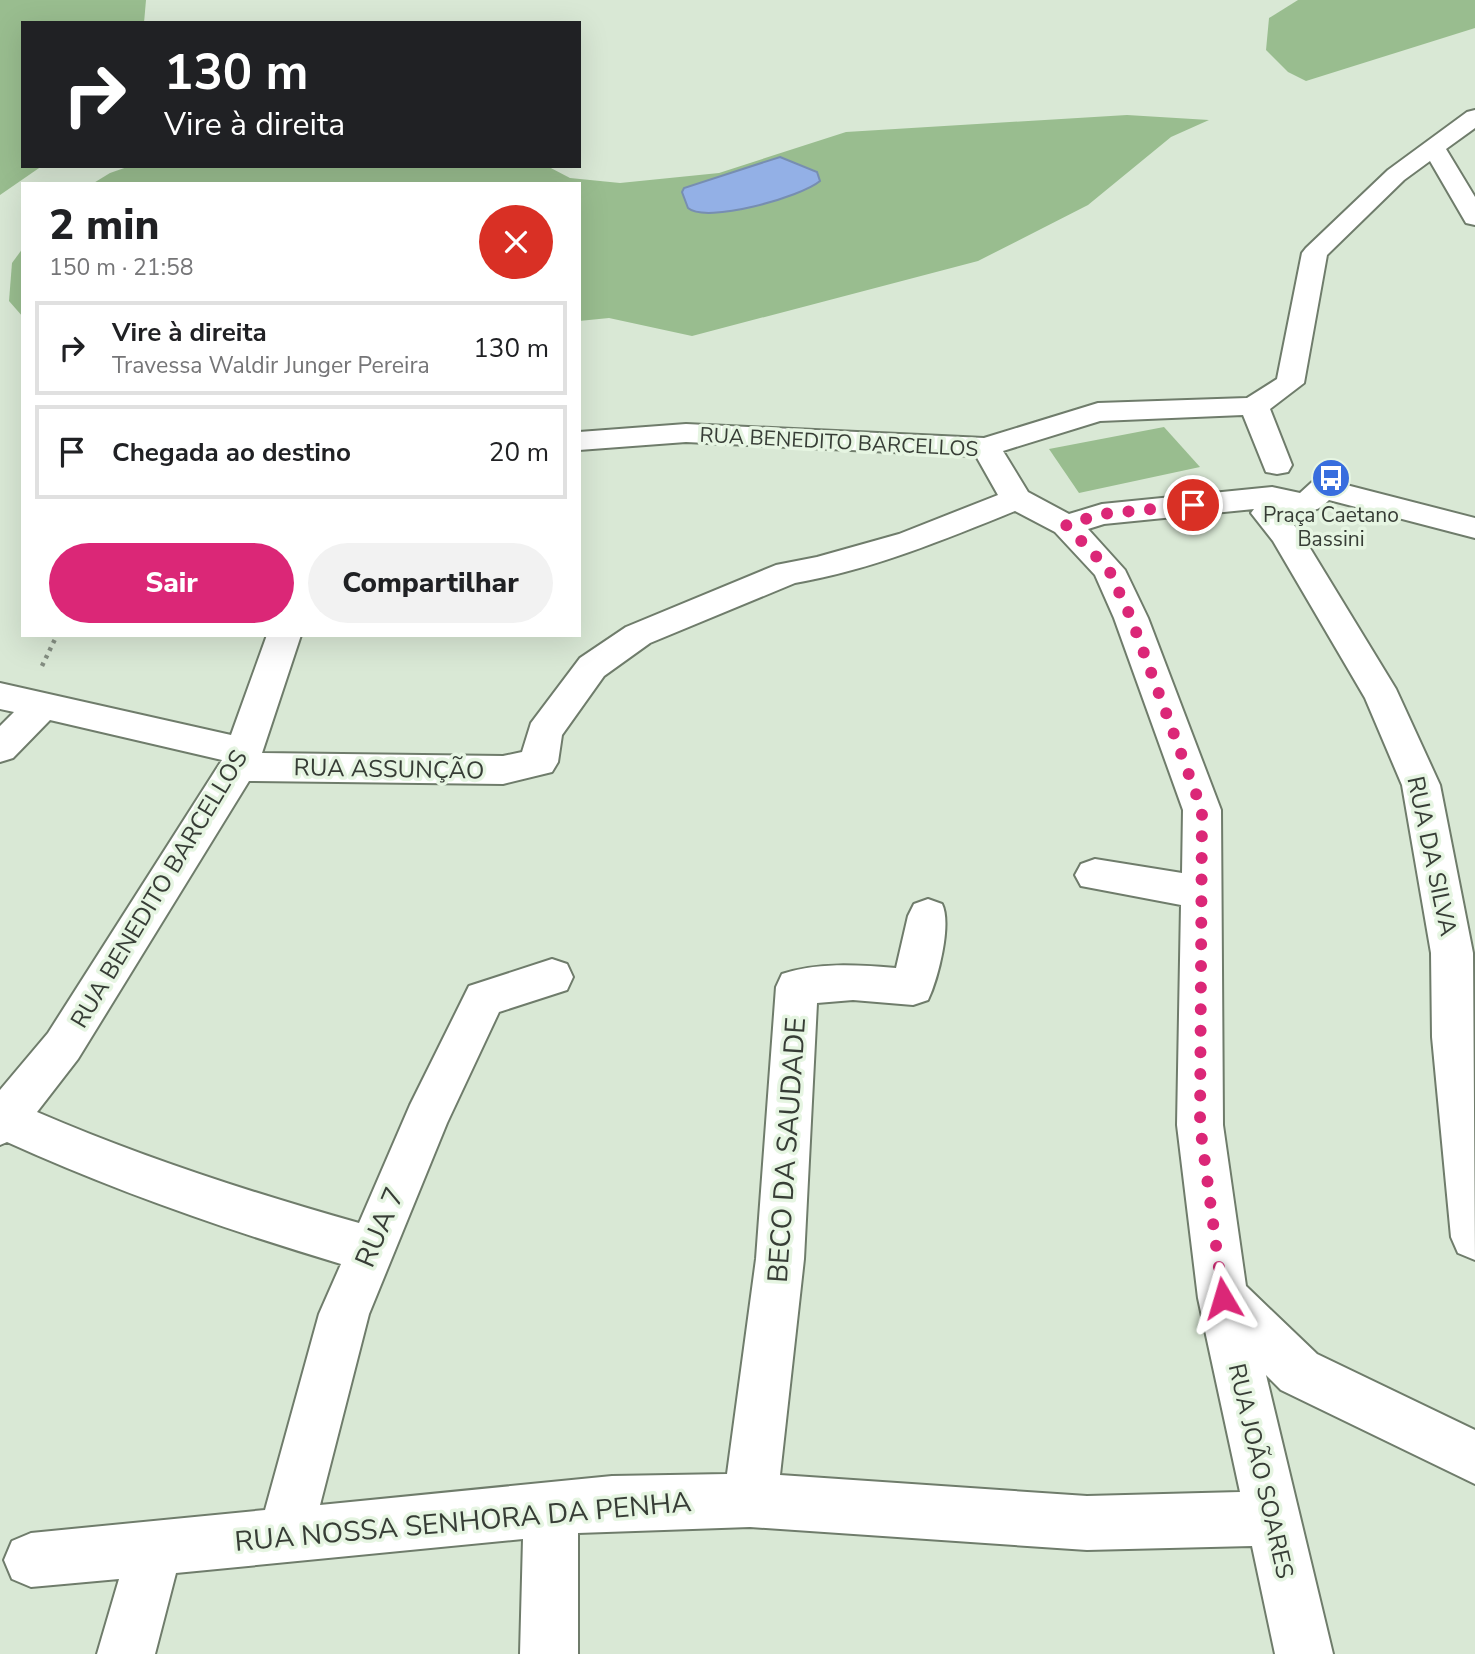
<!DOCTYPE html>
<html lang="pt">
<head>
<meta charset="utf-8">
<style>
	body { margin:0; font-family:"Nunito Sans",sans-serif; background:#f2f2f2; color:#202124; height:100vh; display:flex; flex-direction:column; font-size:26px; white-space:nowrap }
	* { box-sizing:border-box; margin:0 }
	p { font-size:23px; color:#757577 }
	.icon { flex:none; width:38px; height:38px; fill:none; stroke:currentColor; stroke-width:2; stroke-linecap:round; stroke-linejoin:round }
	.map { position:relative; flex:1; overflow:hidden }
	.panel { position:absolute; left:21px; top:182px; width:560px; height:455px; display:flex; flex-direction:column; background:#fff; border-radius:0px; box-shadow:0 7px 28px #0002 }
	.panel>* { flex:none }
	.banner { position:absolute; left:21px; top:21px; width:560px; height:147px; border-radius:0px; box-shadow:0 7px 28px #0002; background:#202124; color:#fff; overflow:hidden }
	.pin { position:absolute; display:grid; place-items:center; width:60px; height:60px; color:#fff; margin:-30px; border:4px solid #fff; border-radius:50%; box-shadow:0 2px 7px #0007 }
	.me { position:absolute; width:77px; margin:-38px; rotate:353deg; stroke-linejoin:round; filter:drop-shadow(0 0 5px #0008) }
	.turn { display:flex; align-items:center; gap:24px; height:147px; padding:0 28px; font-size:32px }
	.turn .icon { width:91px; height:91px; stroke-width:2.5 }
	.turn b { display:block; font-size:49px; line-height:60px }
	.round { display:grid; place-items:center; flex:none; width:74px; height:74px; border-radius:37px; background:#f2f2f2 }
	.headline { display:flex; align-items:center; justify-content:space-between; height:119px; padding:0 28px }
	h1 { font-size:42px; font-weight:800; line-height:52px }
	.cta { display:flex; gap:14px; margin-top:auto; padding:14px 28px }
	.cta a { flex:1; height:80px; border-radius:42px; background:#db2777; color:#fff; font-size:28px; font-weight:800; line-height:80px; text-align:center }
	.cta a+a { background:#f2f2f2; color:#202124 }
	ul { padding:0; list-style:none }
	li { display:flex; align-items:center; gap:21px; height:94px; margin:0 14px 10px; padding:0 14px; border:4px solid #e0e0e0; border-radius:0px }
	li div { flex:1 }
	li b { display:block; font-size:26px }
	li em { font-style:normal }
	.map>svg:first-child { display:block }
</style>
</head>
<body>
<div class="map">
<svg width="1475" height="1654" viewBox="0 0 1475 1654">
	<rect width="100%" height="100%" fill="#d9e8d5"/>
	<!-- green -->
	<g fill="#99bd8f">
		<path d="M 0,0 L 146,0 L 144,23 L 23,23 L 23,166 L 42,166 L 0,195 Z"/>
		<path d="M 1298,0 L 1475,0 L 1475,28 L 1306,81 L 1288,72 L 1266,50 L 1269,18 Z"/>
		<path d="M 1127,115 L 1209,120 L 1171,137 L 1088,205 L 978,261 L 692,336 L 609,318 L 579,321 L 579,184 L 92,184 L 110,173 L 130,166 L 547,166 L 570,178 L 620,183 L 719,173 L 846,132 Z"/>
		<path d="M 23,248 L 23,317 L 9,301 L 12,263 Z"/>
		<path d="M 1164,427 L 1200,467 L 1079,493 L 1049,449 Z"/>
	</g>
	<!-- water -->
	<path fill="#93b0e6" stroke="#778eb1" stroke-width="2" d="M 780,157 L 817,172 L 820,181 C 801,197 706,224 688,208 L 682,192 L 684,188 Z"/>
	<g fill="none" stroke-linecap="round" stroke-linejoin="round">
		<defs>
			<path id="minor" d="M 1475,110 L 1475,128 L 1446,149 L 1475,197 L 1475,225 L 1466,223 L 1430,161 L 1404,180 L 1327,255 L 1304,383 L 1270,409 L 1292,465 L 1288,472 L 1277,474 L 1266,472 L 1243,415 L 1100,421 L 1003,451 L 1028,492 L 1069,514 L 1102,504 L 1272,487 L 1300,493 L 1312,482 L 1323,479 L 1475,518 L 1475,538 L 1329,500 C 1313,516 1302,513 1280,508 L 1302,535 L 1396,689 L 1440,785 L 1473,953 L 1475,1260 L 1458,1253 L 1451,1237 L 1432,1037 L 1431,953 L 1402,785 L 1365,698 L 1273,541 L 1251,513 L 1254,509 L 1104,524 L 1088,529 L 1125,570 L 1148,618 L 1221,810 L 1223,1125 L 1246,1286 L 1317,1354 L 1475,1430 L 1475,1484 L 1281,1390 L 1266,1375 L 1333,1654 L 1275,1654 L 1252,1546 L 1087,1550 L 750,1527 L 578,1533 L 578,1654 L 520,1654 L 523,1539 L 176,1573 L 155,1654 L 97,1654 L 119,1579 L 31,1587 L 12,1579 L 4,1560 L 12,1541 L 31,1533 L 265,1510 L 319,1314 L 341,1264 C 227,1230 115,1191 7,1142 L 0,1145 L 0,1090 L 48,1033 L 222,760 L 50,720 L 13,758 L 0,762 L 0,726 L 14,712 L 0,709 L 0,683 L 231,735 L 267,635 L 301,635 L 262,753 L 503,756 L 522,752 L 531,723 L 580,658 L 626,627 L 776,565 L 817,557 L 899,534 L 998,495 L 976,456 L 686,442 L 579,450 L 579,432 L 686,424 L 984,438 L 1098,403 L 1247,398 L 1277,379 L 1302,253 L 1306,248 L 1388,170 L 1467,112 ZM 1015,511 L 1055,532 L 1095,575 L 1114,618 L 1183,810 L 1182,873 L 1095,859 L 1081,864 L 1075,875 L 1081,886 L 1181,905 L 1177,1125 L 1198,1298 L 1240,1492 L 1087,1496 L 780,1475 L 804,1259 L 817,1003 L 853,1000 L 913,1005 L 928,1000 C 938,979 952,924 942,904 L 928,899 L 914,904 L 908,916 L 896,968 C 859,965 818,962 782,974 L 776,987 L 756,1259 L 727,1474 L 612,1476 L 320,1505 L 369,1314 L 447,1123 L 499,1012 L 567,990 L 573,977 L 567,964 L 552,959 L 469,986 L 410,1105 L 359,1223 C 249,1192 141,1157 37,1112 L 78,1059 L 249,781 L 503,784 L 552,772 L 558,762 L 562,735 L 604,676 L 650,643 L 795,583 C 871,570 943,540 1015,511 Z"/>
		</defs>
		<!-- minor casing -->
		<use href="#minor" stroke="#6f7c6b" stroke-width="4"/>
		<!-- path -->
		<path stroke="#848e82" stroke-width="4.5" stroke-dasharray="3.5 5" stroke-linecap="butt" d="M 42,666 L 57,635"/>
		<!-- minor -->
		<use href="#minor" fill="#fff" fill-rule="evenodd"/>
	</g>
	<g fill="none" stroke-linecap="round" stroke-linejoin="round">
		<!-- route -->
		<path stroke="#db2777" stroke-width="12" stroke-dasharray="0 21.6" d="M 1193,505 L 1102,514 L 1066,525 L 1109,570 L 1131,618 L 1202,810 L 1200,1125 L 1223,1298"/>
	</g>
	<!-- icons -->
	<defs>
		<symbol id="bus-disc" viewBox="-11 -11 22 22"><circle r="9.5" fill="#386ede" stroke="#e6f5e2"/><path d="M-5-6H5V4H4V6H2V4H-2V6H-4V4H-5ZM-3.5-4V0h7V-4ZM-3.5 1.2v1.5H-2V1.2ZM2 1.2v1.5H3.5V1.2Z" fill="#fff"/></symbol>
	</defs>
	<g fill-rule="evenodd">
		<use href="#bus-disc" x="1309" y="456" width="44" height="44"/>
	</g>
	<g text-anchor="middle" stroke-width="7" stroke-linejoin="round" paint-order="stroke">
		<!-- far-street labels -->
		<g font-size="21" fill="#373d36" stroke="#e6f5e2">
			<text transform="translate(839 442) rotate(3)" y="7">RUA BENEDITO BARCELLOS</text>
		</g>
		<!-- far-poi labels -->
		<g font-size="21" fill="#373d36" stroke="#e6f5e2">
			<text x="1331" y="522">Praça Caetano<tspan x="1331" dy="24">Bassini</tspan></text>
		</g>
		<!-- street labels -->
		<g font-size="24" fill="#373d36" stroke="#e6f5e2">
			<text transform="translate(389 769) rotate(1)" y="8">RUA ASSUNÇÃO</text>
			<text transform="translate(1432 856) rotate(78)" y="8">RUA DA SILVA</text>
			<text transform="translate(159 889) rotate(-59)" y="8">RUA BENEDITO BARCELLOS</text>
			<text transform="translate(1261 1471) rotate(77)" y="8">RUA JOÃO SOARES</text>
		</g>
		<!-- near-street labels -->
		<g font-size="28" fill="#373d36" stroke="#e6f5e2">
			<text transform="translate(786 1150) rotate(-86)" y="10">BECO DA SAUDADE</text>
			<text transform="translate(379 1227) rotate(-67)" y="10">RUA 7</text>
			<text transform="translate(463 1521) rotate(-5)" y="10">RUA NOSSA SENHORA DA PENHA</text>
		</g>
	</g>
</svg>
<div class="pin" style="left:1193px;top:505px;background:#d93025"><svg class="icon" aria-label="arrive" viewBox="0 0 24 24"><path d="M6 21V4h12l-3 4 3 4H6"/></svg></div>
<svg class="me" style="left:1223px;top:1298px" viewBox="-20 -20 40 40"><path d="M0-17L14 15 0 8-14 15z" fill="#db2777" stroke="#fff" stroke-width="4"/></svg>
<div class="banner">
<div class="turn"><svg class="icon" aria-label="right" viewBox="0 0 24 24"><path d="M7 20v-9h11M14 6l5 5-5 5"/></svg><div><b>130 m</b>Vire à direita</div></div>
</div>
<section class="panel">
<div class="headline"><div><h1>2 min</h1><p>150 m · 21:58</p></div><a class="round" style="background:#d93025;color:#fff"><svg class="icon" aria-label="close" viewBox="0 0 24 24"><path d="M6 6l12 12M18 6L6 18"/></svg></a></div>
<ul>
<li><svg class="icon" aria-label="right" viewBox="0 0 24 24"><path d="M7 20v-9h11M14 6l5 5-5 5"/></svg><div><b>Vire à direita</b><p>Travessa Waldir Junger Pereira</p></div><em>130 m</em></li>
<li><svg class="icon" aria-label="arrive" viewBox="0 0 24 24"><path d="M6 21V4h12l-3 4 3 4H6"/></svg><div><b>Chegada ao destino</b></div><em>20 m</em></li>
</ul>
<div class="cta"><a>Sair</a><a>Compartilhar</a></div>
</section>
</div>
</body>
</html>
